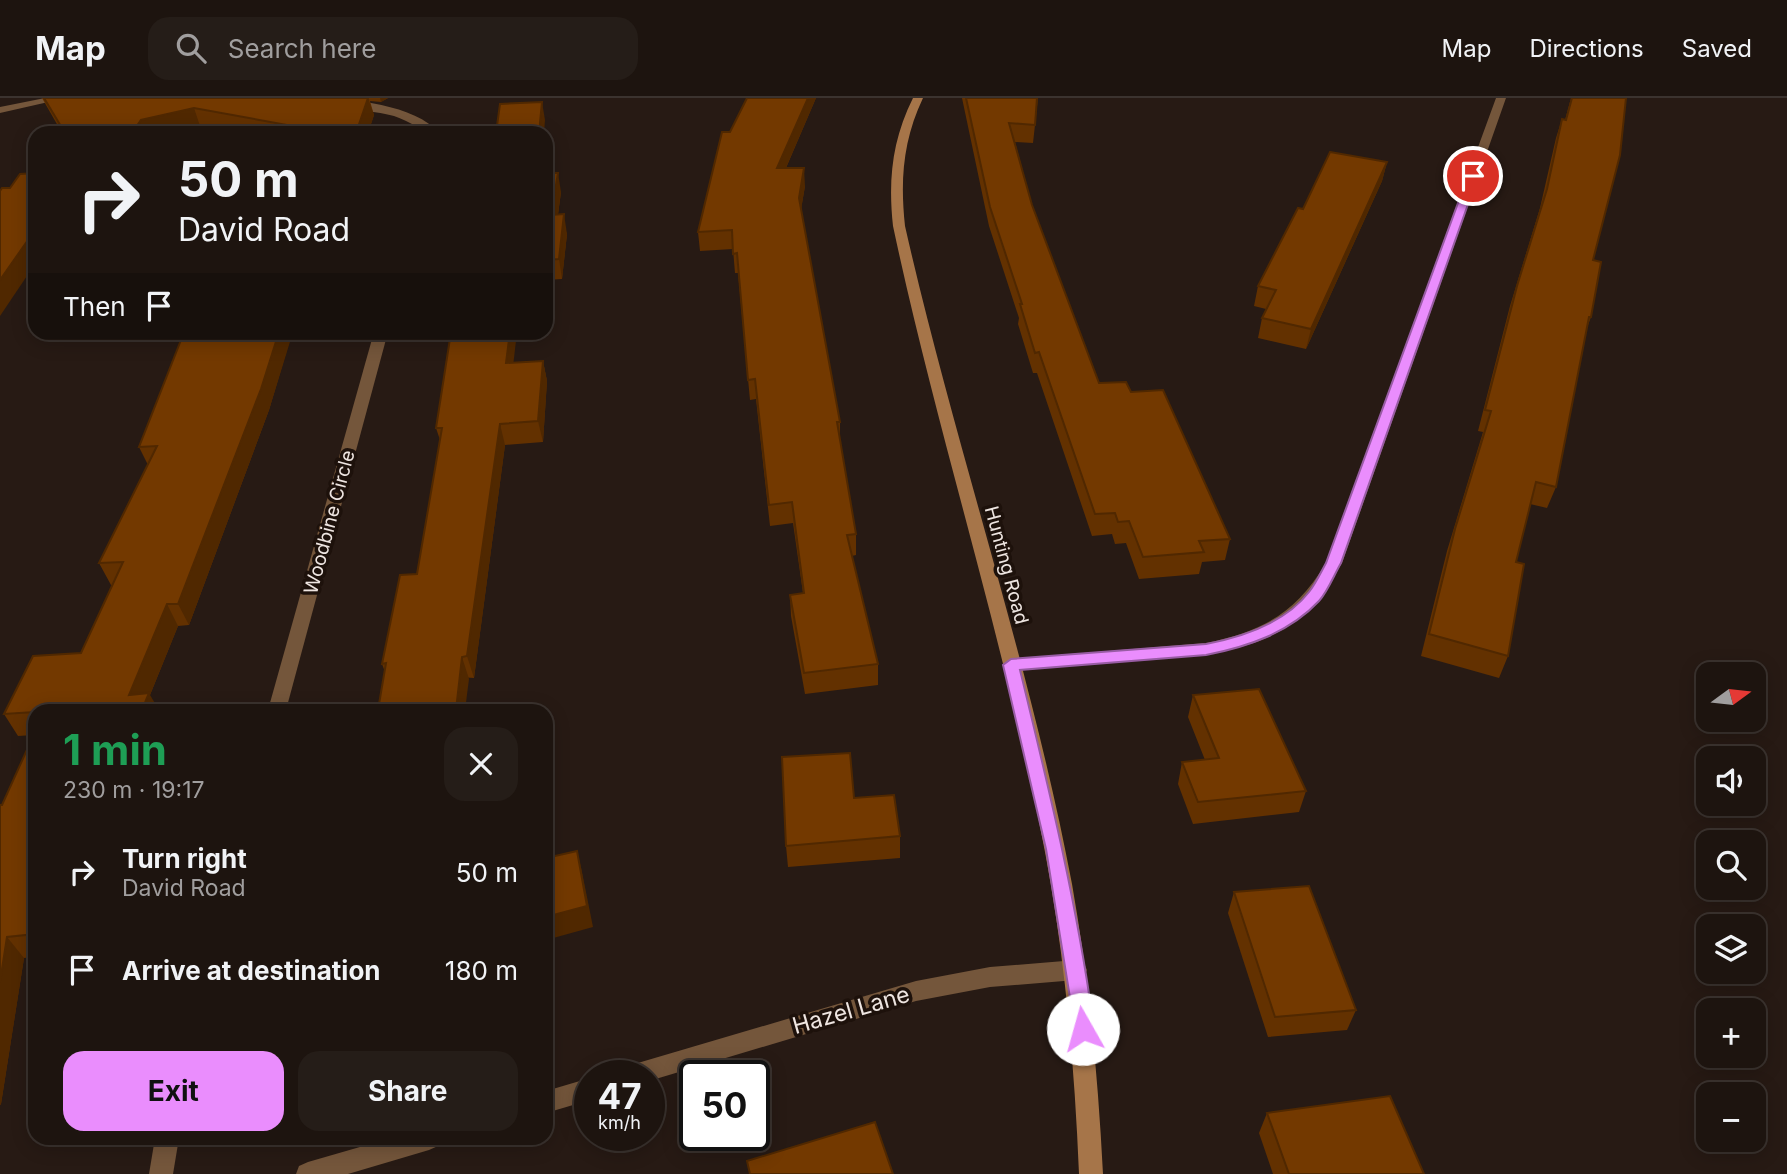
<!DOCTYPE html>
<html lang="en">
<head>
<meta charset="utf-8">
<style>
	body { margin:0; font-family:Inter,sans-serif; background:#251d18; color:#f1f3f6; height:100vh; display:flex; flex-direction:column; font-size:26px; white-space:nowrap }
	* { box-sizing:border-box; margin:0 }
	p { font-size:23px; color:#a09e9e }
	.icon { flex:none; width:38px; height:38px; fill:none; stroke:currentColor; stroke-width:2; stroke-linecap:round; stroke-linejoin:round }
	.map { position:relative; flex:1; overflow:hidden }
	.drawer { position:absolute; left:28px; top:606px; width:525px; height:441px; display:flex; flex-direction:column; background:#1d140f; border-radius:21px; box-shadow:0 4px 18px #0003,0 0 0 2px #3b332f }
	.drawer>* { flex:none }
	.guide { position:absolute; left:28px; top:28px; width:525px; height:214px; border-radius:21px; box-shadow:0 4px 18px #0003,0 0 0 2px #3b332f; background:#1d140f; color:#f1f3f6; overflow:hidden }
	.needle { width:46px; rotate:75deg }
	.buttons { position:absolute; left:1696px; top:564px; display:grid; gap:14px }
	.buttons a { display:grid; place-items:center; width:70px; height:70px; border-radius:14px; background:#1d140f; box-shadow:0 4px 18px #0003,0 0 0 2px #3b332f; font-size:35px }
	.speed { position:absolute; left:574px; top:962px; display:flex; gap:14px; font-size:35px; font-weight:700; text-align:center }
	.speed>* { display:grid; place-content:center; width:91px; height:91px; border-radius:50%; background:#1d140f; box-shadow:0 4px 18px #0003,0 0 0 2px #3b332f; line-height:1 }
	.speed small { font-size:18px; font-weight:400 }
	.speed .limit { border:4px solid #111; border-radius:10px; background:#fff; color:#111 }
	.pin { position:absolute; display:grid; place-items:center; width:60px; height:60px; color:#fff; margin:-30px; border:4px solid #fff; border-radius:50%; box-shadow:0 2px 7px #0007 }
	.me { position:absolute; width:77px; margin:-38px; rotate:353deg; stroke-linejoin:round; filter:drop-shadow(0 0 5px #0008) }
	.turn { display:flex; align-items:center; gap:24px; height:147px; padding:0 35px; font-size:32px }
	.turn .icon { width:91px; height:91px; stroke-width:2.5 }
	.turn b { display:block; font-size:49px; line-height:60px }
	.then { display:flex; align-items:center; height:66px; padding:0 35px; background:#0003; gap:14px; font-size:26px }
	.round { display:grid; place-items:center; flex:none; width:74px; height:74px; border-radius:21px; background:#251d18 }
	.overview { display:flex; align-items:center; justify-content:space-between; height:119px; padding:0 35px }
	h1 { font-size:42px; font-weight:700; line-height:52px; color:#1e9e55 }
	.button { display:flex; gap:14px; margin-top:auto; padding:14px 35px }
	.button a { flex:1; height:80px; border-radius:21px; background:#ea8dfd; color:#111; font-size:28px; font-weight:700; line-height:80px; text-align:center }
	.button a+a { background:#251d18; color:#f1f3f6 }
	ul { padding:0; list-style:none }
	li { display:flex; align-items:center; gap:21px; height:98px; padding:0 35px }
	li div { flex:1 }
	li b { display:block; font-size:26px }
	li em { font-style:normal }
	header { display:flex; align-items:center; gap:42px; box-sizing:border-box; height:98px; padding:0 35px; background:#1d140f; border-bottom:2px solid #3b332f }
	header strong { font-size:33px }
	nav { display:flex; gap:38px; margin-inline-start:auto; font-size:24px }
	.search { width:490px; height:63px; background:#251d18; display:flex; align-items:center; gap:18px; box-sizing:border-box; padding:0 24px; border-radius:21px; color:#a09e9e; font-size:26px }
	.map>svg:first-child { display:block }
</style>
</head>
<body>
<header>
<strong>Map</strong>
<div class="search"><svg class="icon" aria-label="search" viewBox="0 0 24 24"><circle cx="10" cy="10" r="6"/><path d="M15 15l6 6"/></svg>Search here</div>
<nav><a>Map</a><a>Directions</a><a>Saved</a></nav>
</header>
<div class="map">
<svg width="1787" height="1076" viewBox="0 0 1787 1076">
	<rect width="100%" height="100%" fill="#271a14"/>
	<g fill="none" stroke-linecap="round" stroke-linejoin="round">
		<!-- minor -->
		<g fill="#74563b" fill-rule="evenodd">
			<path d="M 45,0 L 66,0 L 0,15 L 0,9 Z"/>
			<path d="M 315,0 C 350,0 416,7 439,35 C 423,35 410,23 394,18 C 373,12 332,11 315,0 Z"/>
			<path d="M 1496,0 L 1506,0 L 1342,465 C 1305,528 1276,543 1206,557 L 1011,573 L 1005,571 L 1002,567 L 1005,563 L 1011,561 L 1206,545 C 1263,533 1295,516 1326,465 Z"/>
			<path d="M 374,234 L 388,234 L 286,612 L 268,612 Z"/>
			<path d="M 1076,862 L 1084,865 L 1087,872 L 1084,879 L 1076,882 L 990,889 L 916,903 L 649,983 L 649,978 L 619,978 L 623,970 L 631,967 L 916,883 L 990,869 Z"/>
			<path d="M 590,980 L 590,1002 L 546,1015 L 546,993 Z"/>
			<path d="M 155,1040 L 179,1040 L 173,1076 L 149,1076 Z"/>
			<path d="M 391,1040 L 441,1040 L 438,1048 L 429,1052 L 348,1076 L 296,1076 L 299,1068 L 308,1064 Z"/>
		</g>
		<!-- secondary -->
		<path fill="#a67549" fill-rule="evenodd" d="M 913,0 L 923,0 C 903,42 900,82 905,128 C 955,349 1030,564 1072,786 C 1089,882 1098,978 1103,1076 L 1079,1076 C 1075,979 1067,883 1051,787 C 1012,564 940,349 893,128 C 888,82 892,42 913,0 Z"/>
	</g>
	<!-- wall -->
	<g fill="#633100">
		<path d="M 42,0 L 388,0 L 381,4 L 370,3 L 374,17 L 368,35 L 239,35 L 200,28 L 170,35 L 62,35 Z"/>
		<path d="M 747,0 L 816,0 L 786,70 L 805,88 L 801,111 L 840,324 L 840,345 L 856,436 L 856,457 L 852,458 L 878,566 L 878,587 L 805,596 L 791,518 L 790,497 L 803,495 L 793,425 L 770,428 L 756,301 L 750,302 L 738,175 L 735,175 L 733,151 L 700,153 L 698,134 L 730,34 Z"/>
		<path d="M 962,0 L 1038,0 L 1033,45 L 1015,44 L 1032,107 L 1099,285 L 1131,294 L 1230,441 L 1225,462 L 1202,464 L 1199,476 L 1139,481 L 1126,445 L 1115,446 L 1112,436 L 1092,438 L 1037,275 L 1033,275 L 1018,226 L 1019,220 L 989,128 Z"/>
		<path d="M 1571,0 L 1626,0 L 1593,162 L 1591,219 L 1587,230 L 1556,389 L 1547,410 L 1530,406 L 1516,464 L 1508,558 L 1499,580 L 1421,558 L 1447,453 L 1483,334 L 1478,333 L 1510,208 L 1540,110 L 1556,40 L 1562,21 L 1565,22 Z"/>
		<path d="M 1387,64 L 1382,83 L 1306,251 L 1258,240 L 1262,220 L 1266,211 L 1254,208 L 1258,188 L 1303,111 Z"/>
		<path d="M 546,75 L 561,94 L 558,117 L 567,136 L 562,181 L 546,182 Z"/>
		<path d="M 188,242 L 289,245 L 269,312 L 189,527 L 178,528 L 150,597 L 35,612 L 35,859 L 24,860 L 1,1006 L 0,1007 L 0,707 L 2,707 L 34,637 L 18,638 L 4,616 L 81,555 L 113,487 L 111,487 L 99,465 L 148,367 L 139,349 Z"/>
		<path d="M 543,263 L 547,283 L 543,344 L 505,347 L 474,580 L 385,574 L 382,566 L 417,476 L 440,342 L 436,330 L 514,265 Z"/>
		<path d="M 1193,597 L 1306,693 L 1299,714 L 1193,726 L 1178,686 L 1182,664 L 1205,662 L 1188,619 Z"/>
		<path d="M 854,700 L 900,738 L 900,760 L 788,769 L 786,748 Z"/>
		<path d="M 1234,794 L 1356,912 L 1347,932 L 1268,939 L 1228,815 Z"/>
		<path d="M 1267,1015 L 1424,1076 L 1273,1076 L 1259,1035 Z"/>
	</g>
	<!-- shaded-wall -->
	<g fill="#502800">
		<path d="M 368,0 L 374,17 L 368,35 L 356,35 Z"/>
		<path d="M 380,0 L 388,0 L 381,4 Z"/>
		<path d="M 808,0 L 816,0 L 778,88 L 777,70 Z"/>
		<path d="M 542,4 L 545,22 L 544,35 L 539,35 Z"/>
		<path d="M 194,10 L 200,28 L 170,35 L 132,35 L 141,22 Z"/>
		<path d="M 1387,64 L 1382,83 L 1306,251 L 1311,231 Z"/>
		<path d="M 804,70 L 805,88 L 800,118 L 799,100 Z"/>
		<path d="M 558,75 L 561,94 L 555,137 L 551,117 Z"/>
		<path d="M 564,116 L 567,136 L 562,181 L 559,161 Z"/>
		<path d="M 35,132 L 35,166 L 0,218 L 0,182 Z"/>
		<path d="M 279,234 L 293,234 L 269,312 L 189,527 L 178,506 Z"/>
		<path d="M 510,234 L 517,234 L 511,286 L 506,265 Z"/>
		<path d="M 543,263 L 547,283 L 543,344 L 538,323 Z"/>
		<path d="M 500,326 L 505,347 L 474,580 L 467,558 Z"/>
		<path d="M 167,506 L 178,528 L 150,597 L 159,612 L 138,612 L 129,597 Z"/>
		<path d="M 462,559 L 469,581 L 465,612 L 456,612 Z"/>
		<path d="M 577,753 L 582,774 L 593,829 L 546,842 L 546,819 Z"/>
		<path d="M 7,839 L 24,860 L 1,1006 L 0,1007 L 0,884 Z"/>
	</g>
	<!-- building -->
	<g fill="#733900" stroke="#502800" stroke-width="2">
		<path d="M 44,0 L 368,0 L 356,35 L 296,35 L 298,29 L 194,10 L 141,22 L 132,35 L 65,35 Z"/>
		<path d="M 747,0 L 808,0 L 777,70 L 804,70 L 799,100 L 840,324 L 837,324 L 856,436 L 847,437 L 878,566 L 804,575 L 790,497 L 804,495 L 792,404 L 769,407 L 755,281 L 748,282 L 737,155 L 733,156 L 732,132 L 698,134 L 722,34 L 730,34 Z"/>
		<path d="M 966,0 L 1037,0 L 1035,27 L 1009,25 L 1032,107 L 1099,285 L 1126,284 L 1131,294 L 1163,292 L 1230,441 L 1199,443 L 1204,454 L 1143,459 L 1129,423 L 1118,424 L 1115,415 L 1095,416 L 1039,254 L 1035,255 L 1020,206 L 1022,206 L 990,109 Z"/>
		<path d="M 1572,0 L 1626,0 L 1620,57 L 1593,162 L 1601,164 L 1591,219 L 1589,219 L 1556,389 L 1536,384 L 1516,464 L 1524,466 L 1508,558 L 1429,536 L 1455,431 L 1491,313 L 1485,312 L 1517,188 L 1547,91 L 1562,21 L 1566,22 Z"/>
		<path d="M 542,4 L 539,35 L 496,35 L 500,6 Z"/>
		<path d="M 1330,54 L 1387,64 L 1311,231 L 1262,220 L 1276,192 L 1258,188 L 1298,110 L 1303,111 Z"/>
		<path d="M 35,75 L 35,132 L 0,182 L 0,93 L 2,90 L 10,90 L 20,76 Z"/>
		<path d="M 546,75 L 558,75 L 551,117 L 564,116 L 559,161 L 546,162 Z"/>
		<path d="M 191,234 L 279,234 L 261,291 L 178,506 L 167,506 L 129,597 L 149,595 L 142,612 L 35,612 L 35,614 L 4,616 L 33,558 L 81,555 L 123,464 L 99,465 L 157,348 L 139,349 L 181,242 L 188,242 Z"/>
		<path d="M 451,234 L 510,234 L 506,265 L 543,263 L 538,323 L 500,326 L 467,558 L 462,559 L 456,612 L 378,612 L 386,565 L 382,566 L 400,477 L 417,476 L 442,330 L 436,330 Z"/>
		<path d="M 1259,591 L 1306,693 L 1198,704 L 1182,664 L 1219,660 L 1193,597 Z"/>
		<path d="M 35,634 L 35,836 L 7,839 L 0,884 L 0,707 L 2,707 Z"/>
		<path d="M 850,655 L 854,700 L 894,697 L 900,738 L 786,748 L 782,659 Z"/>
		<path d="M 577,753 L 587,808 L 546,819 L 546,760 Z"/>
		<path d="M 1309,788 L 1356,912 L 1275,919 L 1234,794 Z"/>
		<path d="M 1390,998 L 1424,1076 L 1289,1076 L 1267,1015 Z"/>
		<path d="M 875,1024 L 893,1076 L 750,1076 L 747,1063 Z"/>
	</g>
	<!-- route -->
	<path fill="#ea8dfd" stroke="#985ca4" stroke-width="2" d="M 1469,75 L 1478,78 L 1341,465 C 1334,477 1328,493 1319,503 C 1289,535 1247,549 1206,557 L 1020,572 C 1049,691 1078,809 1094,931 L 1091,937 L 1083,940 L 1076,937 L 1046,751 L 1003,567 L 1011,561 L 1206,546 C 1242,539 1285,525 1309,494 C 1316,485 1321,474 1326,465 Z"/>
	<g text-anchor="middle" stroke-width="7" stroke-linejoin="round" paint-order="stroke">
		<!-- street labels -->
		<g font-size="19" fill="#eee5e1" stroke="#1d110b">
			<text transform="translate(329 424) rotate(-75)" y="7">Woodbine Circle</text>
			<text transform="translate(1007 467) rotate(75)" y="7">Hunting Road</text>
		</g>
		<!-- near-street labels -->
		<g font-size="23" fill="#eee5e1" stroke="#1d110b">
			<text transform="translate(851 912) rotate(-16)" y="8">Hazel Lane</text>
		</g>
	</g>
</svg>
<div class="buttons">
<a><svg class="needle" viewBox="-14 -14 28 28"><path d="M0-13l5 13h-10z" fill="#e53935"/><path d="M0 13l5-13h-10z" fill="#a09e9e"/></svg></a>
<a><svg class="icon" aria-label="sound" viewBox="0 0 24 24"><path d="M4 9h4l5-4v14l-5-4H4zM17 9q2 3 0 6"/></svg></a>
<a><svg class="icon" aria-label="search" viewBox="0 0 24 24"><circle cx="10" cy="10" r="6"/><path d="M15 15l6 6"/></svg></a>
<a><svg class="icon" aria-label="layers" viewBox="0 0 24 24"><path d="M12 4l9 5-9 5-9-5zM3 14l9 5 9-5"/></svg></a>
<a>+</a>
<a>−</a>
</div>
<div class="speed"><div>47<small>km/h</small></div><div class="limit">50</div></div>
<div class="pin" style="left:1473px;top:78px;background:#d93025"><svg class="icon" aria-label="arrive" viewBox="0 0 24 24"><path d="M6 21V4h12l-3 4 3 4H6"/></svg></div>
<svg class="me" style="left:1083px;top:931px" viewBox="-20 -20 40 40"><circle r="19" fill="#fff"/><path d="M0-13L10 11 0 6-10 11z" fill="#ea8dfd"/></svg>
<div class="guide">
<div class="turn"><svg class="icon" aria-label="right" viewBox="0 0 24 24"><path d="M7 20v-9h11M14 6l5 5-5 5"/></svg><div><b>50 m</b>David Road</div></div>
<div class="then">Then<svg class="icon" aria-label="arrive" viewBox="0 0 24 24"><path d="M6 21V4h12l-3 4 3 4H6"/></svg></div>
</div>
<section class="drawer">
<div class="overview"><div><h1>1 min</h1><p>230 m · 19:17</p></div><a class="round"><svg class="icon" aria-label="close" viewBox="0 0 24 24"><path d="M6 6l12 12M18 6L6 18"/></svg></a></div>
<ul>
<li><svg class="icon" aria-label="right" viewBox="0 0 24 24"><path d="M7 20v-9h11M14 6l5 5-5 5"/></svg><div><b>Turn right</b><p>David Road</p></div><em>50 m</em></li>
<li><svg class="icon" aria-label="arrive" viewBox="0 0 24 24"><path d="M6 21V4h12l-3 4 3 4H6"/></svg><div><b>Arrive at destination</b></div><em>180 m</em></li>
</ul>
<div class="button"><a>Exit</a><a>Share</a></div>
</section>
</div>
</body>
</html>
